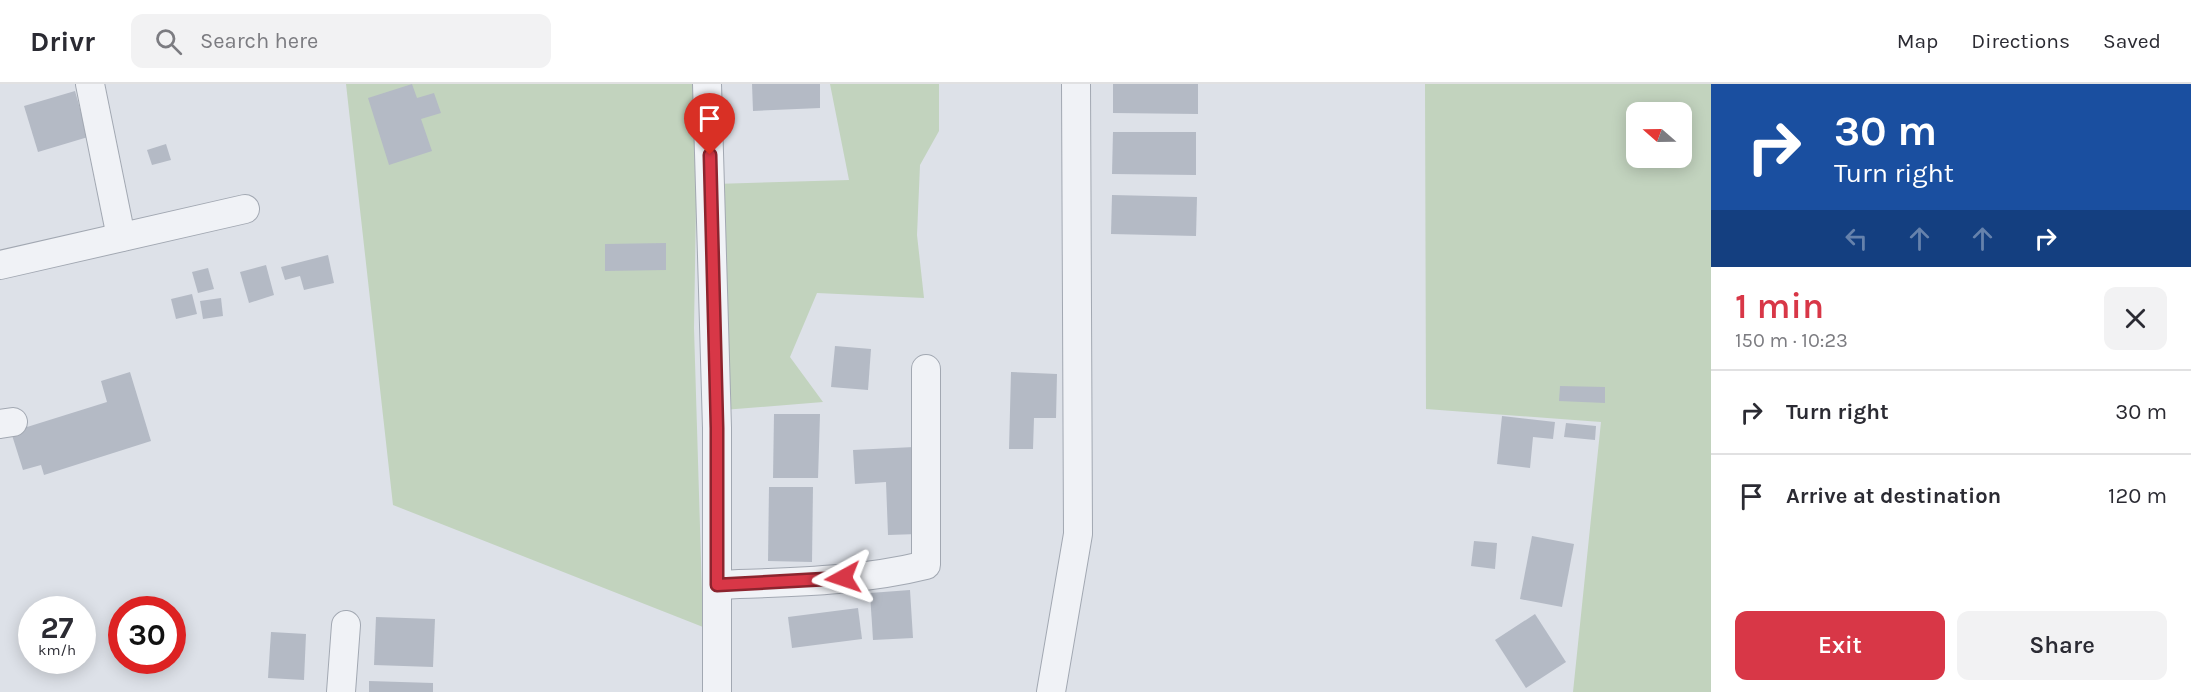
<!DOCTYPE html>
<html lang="en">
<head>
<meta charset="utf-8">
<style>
	body { margin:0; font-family:Karla,sans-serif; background:#f2f2f3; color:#2b2b33; height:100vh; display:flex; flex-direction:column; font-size:22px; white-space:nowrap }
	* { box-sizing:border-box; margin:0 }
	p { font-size:20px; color:#7c7c81 }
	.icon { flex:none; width:33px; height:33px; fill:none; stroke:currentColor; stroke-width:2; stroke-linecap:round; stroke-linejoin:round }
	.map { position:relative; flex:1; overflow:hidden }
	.side { display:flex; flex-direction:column; background:#fff; width:480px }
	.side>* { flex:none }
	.banner { background:#1a4fa0; color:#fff; overflow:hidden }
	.needle { width:39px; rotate:290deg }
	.tools { position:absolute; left:1626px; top:18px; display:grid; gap:12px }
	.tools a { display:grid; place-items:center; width:66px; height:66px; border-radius:12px; background:#fff; box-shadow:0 3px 15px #0003; font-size:30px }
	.speed { position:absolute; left:18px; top:512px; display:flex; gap:12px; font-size:30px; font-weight:700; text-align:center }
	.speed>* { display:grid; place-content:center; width:78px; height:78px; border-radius:50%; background:#fff; box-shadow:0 3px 15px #0003; line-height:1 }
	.speed small { font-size:15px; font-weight:400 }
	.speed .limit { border:9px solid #d22; background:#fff; color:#111 }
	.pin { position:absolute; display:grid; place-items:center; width:51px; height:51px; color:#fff; margin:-62px -26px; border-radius:50% 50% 50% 0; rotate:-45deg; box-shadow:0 0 6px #0007 }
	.pin .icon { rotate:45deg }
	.me { position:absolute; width:66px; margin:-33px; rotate:265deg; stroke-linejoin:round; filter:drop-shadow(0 0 4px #0008) }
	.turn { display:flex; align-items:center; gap:21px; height:126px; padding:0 24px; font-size:27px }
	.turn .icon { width:78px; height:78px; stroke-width:2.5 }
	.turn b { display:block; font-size:42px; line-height:51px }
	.lanes { display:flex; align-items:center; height:57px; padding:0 24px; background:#0003; justify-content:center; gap:30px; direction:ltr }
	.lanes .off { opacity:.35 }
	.round { display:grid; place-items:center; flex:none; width:63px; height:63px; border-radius:12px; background:#f2f2f3 }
	.summary { display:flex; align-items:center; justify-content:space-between; height:102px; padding:0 24px }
	h1 { font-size:36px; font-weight:600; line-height:45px; color:#d83747 }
	.cta { display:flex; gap:12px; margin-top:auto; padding:12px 24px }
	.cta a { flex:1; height:69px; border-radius:12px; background:#d83747; color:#fff; font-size:24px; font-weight:600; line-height:69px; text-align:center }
	.cta a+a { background:#f2f2f3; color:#2b2b33 }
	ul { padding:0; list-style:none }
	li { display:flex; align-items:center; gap:18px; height:84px; padding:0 24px; border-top:2px solid #e1e1e2 }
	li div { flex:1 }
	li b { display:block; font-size:22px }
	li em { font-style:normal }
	header { display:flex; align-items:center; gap:36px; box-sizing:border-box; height:84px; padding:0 30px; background:#fff; border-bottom:2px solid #e1e1e2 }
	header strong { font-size:28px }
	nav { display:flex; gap:33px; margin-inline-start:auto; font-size:21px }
	.search { width:420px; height:54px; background:#f2f2f3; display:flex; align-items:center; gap:15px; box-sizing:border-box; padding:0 21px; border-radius:12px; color:#7c7c81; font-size:22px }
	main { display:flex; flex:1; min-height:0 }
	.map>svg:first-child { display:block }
</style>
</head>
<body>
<header>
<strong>Drivr</strong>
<div class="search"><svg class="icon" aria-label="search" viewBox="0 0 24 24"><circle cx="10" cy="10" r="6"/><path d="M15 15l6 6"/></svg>Search here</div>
<nav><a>Map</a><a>Directions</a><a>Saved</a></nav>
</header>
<main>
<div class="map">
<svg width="1711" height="608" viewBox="0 0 1711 608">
	<rect width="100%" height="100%" fill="#dde1e8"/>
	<!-- green -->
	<g fill="#c2d3be" fill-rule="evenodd">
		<path d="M 346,0 L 698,0 L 694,244 L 703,543 L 393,421 Z"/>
		<path d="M 830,0 L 939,0 L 939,47 L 920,81 L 917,151 L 924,214 L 817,209 L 790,273 L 823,318 L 723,326 L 714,100 L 849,96 Z"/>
		<path d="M 1425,0 L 1711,0 L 1711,608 L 1573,608 L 1601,338 L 1426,325 ZM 1636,28 L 1682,28 L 1682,74 L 1636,74 Z"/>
	</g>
	<!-- building -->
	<g fill="#b4bac5">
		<path d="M 412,0 L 417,14 L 434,9 L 441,29 L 421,35 L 432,67 L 389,81 L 368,14 Z"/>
		<path d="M 752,0 L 820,0 L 820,24 L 753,27 Z"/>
		<path d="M 1113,0 L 1198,0 L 1198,30 L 1113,29 Z"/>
		<path d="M 75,7 L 88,53 L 38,68 L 24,22 Z"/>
		<path d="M 1113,48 L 1196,48 L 1196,91 L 1112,90 Z"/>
		<path d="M 166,60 L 171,76 L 152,81 L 147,66 Z"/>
		<path d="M 1112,111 L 1197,113 L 1196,152 L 1111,150 Z"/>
		<path d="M 666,159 L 666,186 L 605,187 L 605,160 Z"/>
		<path d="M 328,171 L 334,199 L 304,206 L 300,192 L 285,196 L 281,183 Z"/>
		<path d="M 266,181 L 274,211 L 249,219 L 240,188 Z"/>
		<path d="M 208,184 L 214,205 L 198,209 L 192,188 Z"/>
		<path d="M 192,210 L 197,230 L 176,235 L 171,215 Z"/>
		<path d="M 221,214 L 223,232 L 203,235 L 200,217 Z"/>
		<path d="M 835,262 L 871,265 L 868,306 L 831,303 Z"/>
		<path d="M 130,288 L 151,357 L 44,391 L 41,381 L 23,386 L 11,348 L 107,318 L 101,297 Z"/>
		<path d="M 1011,288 L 1057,290 L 1056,334 L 1034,334 L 1033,365 L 1009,365 Z"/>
		<path d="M 1560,302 L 1605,303 L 1605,319 L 1559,317 Z"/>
		<path d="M 774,330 L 820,330 L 818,394 L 773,394 Z"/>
		<path d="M 1502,332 L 1555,338 L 1553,355 L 1533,353 L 1530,384 L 1497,380 Z"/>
		<path d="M 1566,339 L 1596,342 L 1595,356 L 1564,353 Z"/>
		<path d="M 914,363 L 918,450 L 888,451 L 886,398 L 855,400 L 853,366 Z"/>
		<path d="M 769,403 L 813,403 L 812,478 L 768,477 Z"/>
		<path d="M 1532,452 L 1574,460 L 1562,523 L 1520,515 Z"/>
		<path d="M 1474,457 L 1497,459 L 1495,485 L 1471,482 Z"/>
		<path d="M 910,506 L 913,554 L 873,556 L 870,509 Z"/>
		<path d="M 858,524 L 862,555 L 792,564 L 788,533 Z"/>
		<path d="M 1535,530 L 1566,578 L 1526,604 L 1495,556 Z"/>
		<path d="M 376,533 L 435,535 L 433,583 L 374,581 Z"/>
		<path d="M 271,548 L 306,550 L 304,596 L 268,594 Z"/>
		<path d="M 369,597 L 433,599 L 433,608 L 369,608 Z"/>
	</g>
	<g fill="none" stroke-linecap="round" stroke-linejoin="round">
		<defs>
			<g id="minor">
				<path d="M 90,0 L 121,153"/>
				<path d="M 707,0 L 717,344 L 717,608"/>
				<path d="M 0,181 L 245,125"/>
				<path d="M 0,340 L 13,338"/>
				<path d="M 717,501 C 786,498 858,498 926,481 L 926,285"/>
				<path d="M 341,608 L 346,541"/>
				<path d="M 1051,608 L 1078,450 L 1076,0"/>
			</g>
		</defs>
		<!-- minor casing -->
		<use href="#minor" stroke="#a2a8b2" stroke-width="30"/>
		<!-- minor -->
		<use href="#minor" stroke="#f0f2f6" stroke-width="28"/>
	</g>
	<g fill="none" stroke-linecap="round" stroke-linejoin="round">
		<defs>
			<path id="route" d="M 710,71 L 717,344 L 717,501 L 843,494"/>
		</defs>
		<!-- route casing -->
		<use href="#route" stroke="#8c242e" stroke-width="15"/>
		<!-- route -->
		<use href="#route" stroke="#d83747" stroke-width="10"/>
	</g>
</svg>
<div class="tools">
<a><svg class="needle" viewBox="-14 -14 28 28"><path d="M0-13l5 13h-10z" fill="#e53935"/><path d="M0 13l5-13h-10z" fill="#7c7c81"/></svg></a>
</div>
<div class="speed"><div>27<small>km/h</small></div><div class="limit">30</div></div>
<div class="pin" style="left:710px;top:71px;background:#d93025"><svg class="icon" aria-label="arrive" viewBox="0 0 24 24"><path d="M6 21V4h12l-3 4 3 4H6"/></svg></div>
<svg class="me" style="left:843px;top:494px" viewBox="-20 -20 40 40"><path d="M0-17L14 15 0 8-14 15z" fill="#d83747" stroke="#fff" stroke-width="4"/></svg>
</div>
<section class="side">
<div class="banner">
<div class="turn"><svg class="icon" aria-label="right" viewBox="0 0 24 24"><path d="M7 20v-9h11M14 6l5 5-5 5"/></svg><div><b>30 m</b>Turn right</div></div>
<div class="lanes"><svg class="icon off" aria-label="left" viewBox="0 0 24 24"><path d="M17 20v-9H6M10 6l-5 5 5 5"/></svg><svg class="icon off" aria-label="ahead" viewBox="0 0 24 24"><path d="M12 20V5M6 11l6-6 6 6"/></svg><svg class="icon off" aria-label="ahead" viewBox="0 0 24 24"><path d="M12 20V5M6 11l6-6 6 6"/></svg><svg class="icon" aria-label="right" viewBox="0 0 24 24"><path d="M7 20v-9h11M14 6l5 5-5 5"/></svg></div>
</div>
<div class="summary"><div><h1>1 min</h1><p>150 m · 10:23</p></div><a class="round"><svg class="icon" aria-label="close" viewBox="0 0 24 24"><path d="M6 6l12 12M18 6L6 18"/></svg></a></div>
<ul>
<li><svg class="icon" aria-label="right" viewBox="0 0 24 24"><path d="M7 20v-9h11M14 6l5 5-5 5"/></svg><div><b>Turn right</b></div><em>30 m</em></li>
<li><svg class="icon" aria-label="arrive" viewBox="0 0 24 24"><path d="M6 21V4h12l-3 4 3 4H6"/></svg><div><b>Arrive at destination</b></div><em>120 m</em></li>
</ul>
<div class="cta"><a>Exit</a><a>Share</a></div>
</section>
</main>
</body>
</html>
